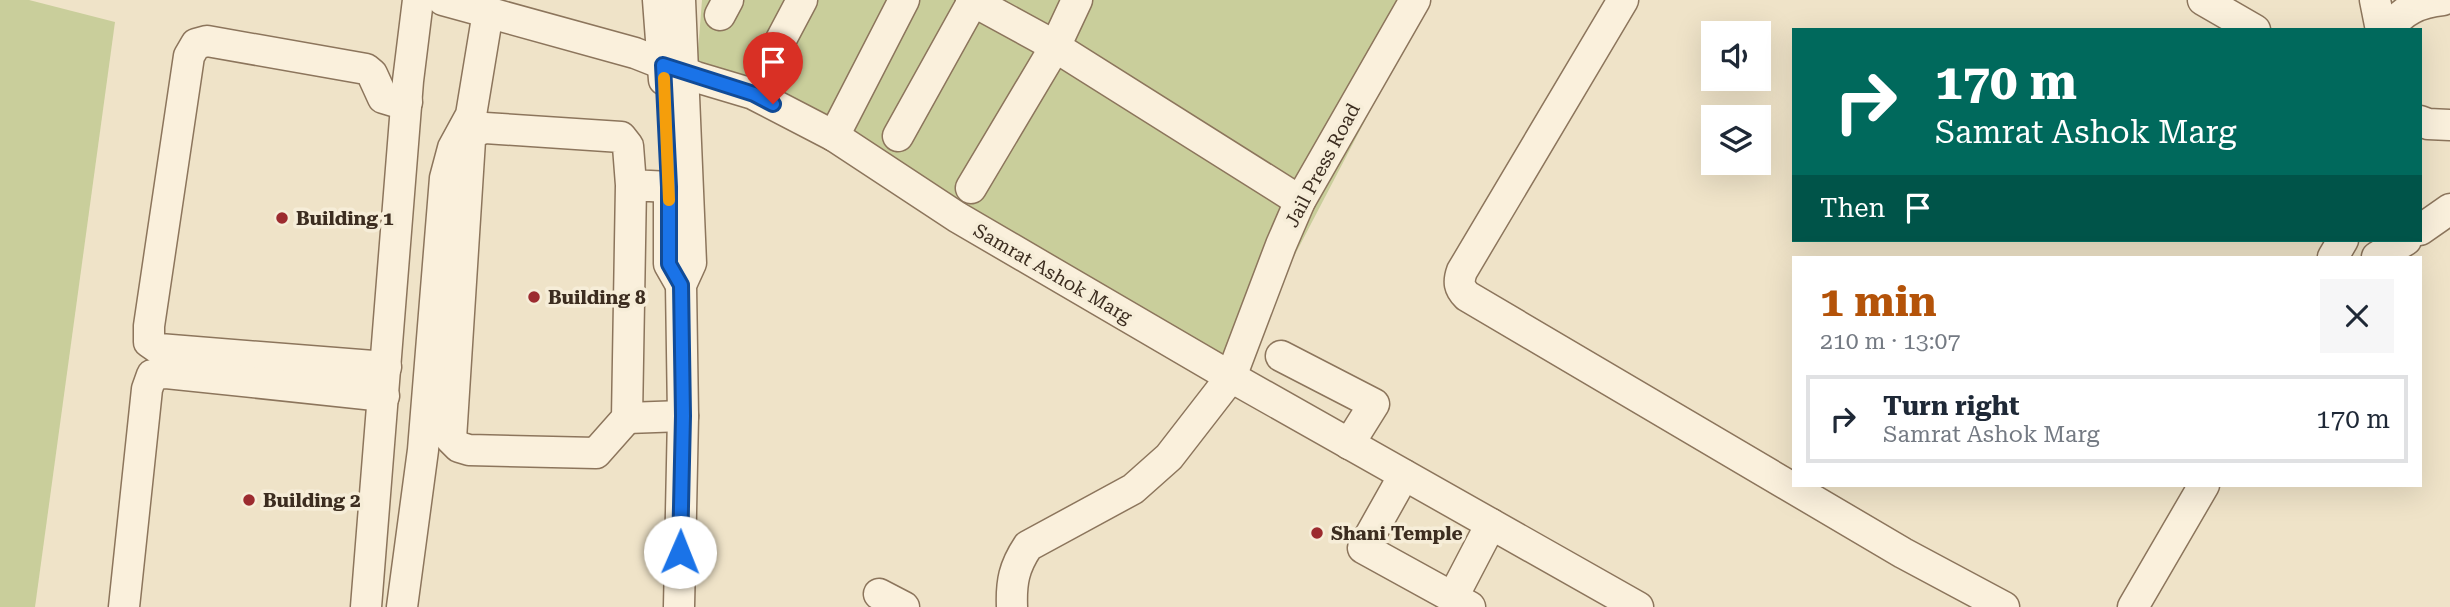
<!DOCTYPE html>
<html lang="en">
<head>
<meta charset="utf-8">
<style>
	body { margin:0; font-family:"Roboto Serif",serif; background:#f6f6f7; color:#1f2937; height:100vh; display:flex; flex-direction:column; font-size:26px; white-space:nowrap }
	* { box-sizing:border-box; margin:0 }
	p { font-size:23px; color:#747a83 }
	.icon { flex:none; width:38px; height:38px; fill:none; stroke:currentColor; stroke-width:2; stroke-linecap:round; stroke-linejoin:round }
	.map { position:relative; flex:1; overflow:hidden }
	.details { position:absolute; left:1792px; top:256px; width:630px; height:231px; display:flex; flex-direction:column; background:#fff; border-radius:0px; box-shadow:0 7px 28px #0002 }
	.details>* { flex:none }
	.banner { position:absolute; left:1792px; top:28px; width:630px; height:214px; border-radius:0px; box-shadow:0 7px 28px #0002; background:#00695c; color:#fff; overflow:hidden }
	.tools { position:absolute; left:1701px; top:21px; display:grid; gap:14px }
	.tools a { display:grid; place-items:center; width:70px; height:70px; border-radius:0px; background:#fff; box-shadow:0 7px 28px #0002; font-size:35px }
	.pin { position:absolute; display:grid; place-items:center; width:60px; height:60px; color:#fff; margin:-72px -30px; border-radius:50% 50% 50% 0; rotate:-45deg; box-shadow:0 0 7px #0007 }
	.pin .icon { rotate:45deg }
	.me { position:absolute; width:77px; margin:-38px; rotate:1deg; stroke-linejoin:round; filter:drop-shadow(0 0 5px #0008) }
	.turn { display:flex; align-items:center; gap:24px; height:147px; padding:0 28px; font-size:32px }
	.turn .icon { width:91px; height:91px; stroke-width:2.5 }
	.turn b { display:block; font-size:49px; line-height:60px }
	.then { display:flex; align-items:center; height:66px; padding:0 28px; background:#0003; gap:14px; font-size:26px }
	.round { display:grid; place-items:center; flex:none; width:74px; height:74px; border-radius:0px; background:#f6f6f7 }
	.head { display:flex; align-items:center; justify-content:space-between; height:119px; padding:0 28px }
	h1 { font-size:42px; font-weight:700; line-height:52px; color:#b45309 }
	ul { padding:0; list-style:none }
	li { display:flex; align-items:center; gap:21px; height:88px; margin:0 14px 10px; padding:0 14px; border:4px solid #e0e1e3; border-radius:0px }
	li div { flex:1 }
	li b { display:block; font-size:26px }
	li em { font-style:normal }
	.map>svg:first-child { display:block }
</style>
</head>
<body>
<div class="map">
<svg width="2450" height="607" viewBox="0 0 2450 607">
	<rect width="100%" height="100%" fill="#efe3c8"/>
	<!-- green -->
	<g fill="#c9ce9b">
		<path d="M 0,0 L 29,0 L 115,22 L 35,607 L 0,607 Z"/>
		<path d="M 702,0 L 1428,0 L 1231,377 L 696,77 Z"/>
	</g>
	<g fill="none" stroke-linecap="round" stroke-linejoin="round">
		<defs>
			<g id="minor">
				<path d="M 443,0 L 635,53 L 696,77 L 753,94 L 834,136 L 957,217 L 1231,377 L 1638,607"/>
				<path d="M 658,0 L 664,80"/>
				<path d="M 971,0 L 1046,41 L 1300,201"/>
				<path d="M 1623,0 L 1462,271 C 1458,282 1459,288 1467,296 L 1903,553 L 2004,607"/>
				<path d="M 2203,0 L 2255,30"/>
				<path d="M 2375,0 L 2381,30"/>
				<path d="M 720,15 L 728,0"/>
				<path d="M 2389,30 C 2401,10 2421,2 2443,0"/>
				<path d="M 767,66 L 802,0"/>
				<path d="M 2420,121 L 2428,124 L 2450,125"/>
				<path d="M 834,136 L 904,0"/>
				<path d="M 898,136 L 973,1"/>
				<path d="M 631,185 L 628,146 L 621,137 L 485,128 L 474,132 L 470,140 L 451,439 L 459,447 L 469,450 L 596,453 L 627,418 L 631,185 L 669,187"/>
				<path d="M 971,188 L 1055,47 L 1077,0"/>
				<path d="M 669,200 L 669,264 L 681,285"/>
				<path d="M 2420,230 L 2450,209"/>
				<path d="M 2333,257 L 2343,240"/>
				<path d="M 2377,257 L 2406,240"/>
				<path d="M 1281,356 L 1374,404 L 1349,444"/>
				<path d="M 386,367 L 159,349 L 149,342 L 149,326 L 189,56 L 196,44 L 207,41 L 366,69 L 372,74 L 383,98 L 393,101 L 407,102"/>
				<path d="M 627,418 L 683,416"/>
				<path d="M 1404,475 L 1363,548 L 1470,607"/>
				<path d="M 879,594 L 904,607"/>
				<path d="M 1453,597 L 1491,524"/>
				<path d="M 124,607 L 147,389 L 152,375 L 166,373 L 384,396"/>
				<path d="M 366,607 L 408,81 L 418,0"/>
				<path d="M 402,607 L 423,450 L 445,178 L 453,148 L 471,115 L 488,12"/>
				<path d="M 679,607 L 683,416 L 681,285 L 691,263 L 680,0"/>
				<path d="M 1012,607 C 1011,582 1014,567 1028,546 L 1133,489 L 1169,457 L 1231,377 L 1281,245 L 1300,201 L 1415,0"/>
				<path d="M 2133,607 L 2204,485"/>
			</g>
		</defs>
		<!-- minor casing -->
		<use href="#minor" stroke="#8c755c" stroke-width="33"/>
		<!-- minor -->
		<use href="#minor" stroke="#faf0dc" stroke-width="30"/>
	</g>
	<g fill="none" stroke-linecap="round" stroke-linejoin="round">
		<defs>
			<path id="route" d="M 680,552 L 683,416 L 681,285 L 669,264 L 669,187 L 663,65 L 754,94 L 773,104"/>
		</defs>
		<!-- route casing -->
		<use href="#route" stroke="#114b97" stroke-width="18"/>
		<!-- route -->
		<use href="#route" stroke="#1a73e8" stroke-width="12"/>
		<!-- slow -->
		<path stroke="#f59e0b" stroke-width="12" d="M 664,78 L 669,200"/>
	</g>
	<!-- markers -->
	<g fill="#9c2b2f" stroke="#f6edd8" stroke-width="2.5">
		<circle cx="282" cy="218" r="7"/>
		<circle cx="534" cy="297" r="7"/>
		<circle cx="249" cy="500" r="7"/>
		<circle cx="1317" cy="533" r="7"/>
	</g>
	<g text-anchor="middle" stroke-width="7" stroke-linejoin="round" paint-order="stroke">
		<!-- street labels -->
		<g font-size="19" fill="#3c2d20" stroke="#f6edd8">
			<text transform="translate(1322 165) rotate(-62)" y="7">Jail Press Road</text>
			<text transform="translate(1053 273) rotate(30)" y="7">Samrat Ashok Marg</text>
		</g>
		<!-- poi labels -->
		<g font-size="19" font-weight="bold" fill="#3c2d20" stroke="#f6edd8" text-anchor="start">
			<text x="296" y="225">Building 1</text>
			<text x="548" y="304">Building 8</text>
			<text x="263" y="507">Building 2</text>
			<text x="1331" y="540">Shani Temple</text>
		</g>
	</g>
</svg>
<div class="tools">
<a><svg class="icon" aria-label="sound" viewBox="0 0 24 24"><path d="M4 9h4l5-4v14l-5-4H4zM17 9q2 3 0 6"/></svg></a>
<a><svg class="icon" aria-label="layers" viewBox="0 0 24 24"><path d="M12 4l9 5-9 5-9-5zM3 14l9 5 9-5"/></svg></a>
</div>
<div class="pin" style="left:773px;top:104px;background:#d93025"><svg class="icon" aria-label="arrive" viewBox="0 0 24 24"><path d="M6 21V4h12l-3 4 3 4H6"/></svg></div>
<svg class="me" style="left:680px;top:552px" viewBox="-20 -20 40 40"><circle r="19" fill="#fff"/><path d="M0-13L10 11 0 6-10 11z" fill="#1a73e8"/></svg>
<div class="banner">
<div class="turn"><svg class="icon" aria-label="right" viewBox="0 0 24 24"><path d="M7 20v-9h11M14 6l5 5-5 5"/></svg><div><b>170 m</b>Samrat Ashok Marg</div></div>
<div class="then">Then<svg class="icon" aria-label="arrive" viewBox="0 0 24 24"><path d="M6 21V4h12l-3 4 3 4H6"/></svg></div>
</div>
<section class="details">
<div class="head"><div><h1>1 min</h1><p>210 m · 13:07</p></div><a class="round"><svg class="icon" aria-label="close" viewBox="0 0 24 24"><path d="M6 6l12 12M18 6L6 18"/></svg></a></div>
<ul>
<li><svg class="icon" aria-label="right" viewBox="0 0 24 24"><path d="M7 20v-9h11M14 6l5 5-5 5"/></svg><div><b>Turn right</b><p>Samrat Ashok Marg</p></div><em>170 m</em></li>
</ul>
</section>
</div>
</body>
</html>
